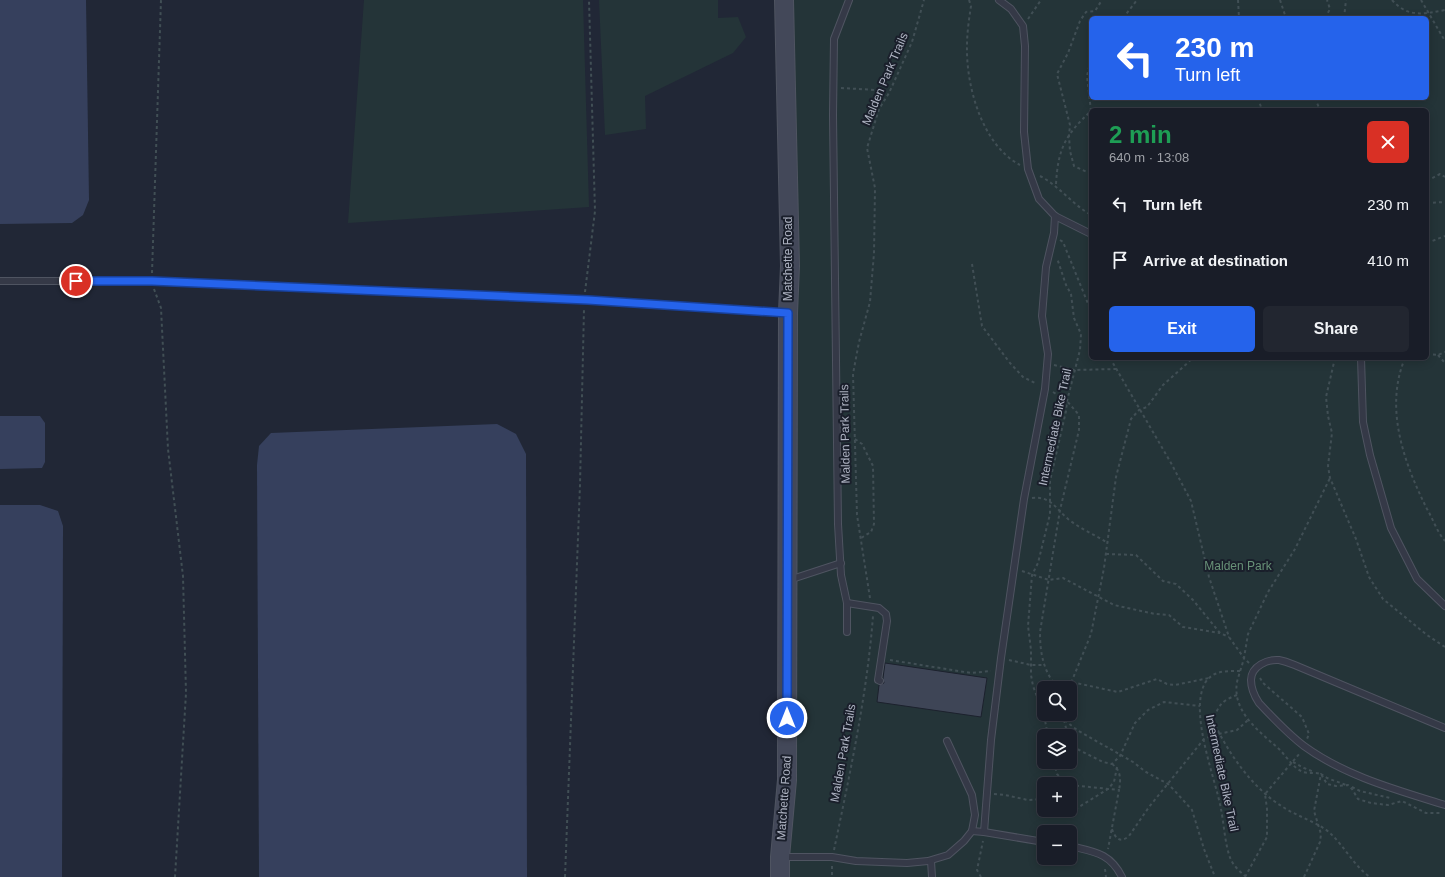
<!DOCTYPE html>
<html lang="en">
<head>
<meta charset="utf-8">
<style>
	body { margin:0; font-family:Helvetica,sans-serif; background:#222630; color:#f1f3f6; height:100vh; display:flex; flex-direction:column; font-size:15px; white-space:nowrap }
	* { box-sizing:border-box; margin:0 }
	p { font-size:13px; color:#9fa2a8 }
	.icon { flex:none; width:22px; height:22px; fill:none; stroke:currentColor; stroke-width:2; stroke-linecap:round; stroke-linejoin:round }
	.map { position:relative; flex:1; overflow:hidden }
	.side { position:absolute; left:1089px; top:108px; width:340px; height:252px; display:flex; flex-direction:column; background:#191d28; border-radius:6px; box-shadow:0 2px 10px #0003,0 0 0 1px #373b45 }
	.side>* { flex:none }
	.top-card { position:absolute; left:1089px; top:16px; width:340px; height:84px; border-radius:6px; box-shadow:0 2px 10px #0003,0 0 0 1px #373b45; background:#2563eb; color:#fff; overflow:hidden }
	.buttons { position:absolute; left:1037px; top:681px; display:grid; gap:8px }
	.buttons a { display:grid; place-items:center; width:40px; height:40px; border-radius:6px; background:#191d28; box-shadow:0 2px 10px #0003,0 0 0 1px #373b45; font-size:20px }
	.pin { position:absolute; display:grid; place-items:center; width:34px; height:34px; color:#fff; margin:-17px; border:2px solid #fff; border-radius:50%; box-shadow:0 1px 4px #0007 }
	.me { position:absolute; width:44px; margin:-22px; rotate:0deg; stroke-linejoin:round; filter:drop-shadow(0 0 3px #0008) }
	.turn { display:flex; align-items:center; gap:14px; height:84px; padding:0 20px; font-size:18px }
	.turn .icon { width:52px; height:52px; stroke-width:2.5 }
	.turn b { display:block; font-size:28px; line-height:34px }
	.round { display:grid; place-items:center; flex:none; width:42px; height:42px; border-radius:6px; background:#222630 }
	.overview { display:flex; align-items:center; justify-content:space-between; height:68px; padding:0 20px }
	h1 { font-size:24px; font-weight:700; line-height:30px; color:#1e9e55 }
	.primary-button { display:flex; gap:8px; margin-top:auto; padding:8px 20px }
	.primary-button a { flex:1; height:46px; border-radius:6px; background:#2563eb; color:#fff; font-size:16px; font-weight:700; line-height:46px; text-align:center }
	.primary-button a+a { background:#222630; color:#f1f3f6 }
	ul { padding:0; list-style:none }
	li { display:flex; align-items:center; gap:12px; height:56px; padding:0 20px }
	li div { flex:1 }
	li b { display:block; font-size:15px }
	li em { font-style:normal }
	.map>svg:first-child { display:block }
</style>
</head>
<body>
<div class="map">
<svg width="1445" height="877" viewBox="0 0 1445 877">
	<rect width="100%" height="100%" fill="#212736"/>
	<!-- green -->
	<g fill="#243438" fill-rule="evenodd">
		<path d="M 364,0 L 583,0 L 589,207 L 348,223 Z"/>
		<path d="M 599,0 L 718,0 L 718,18 L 738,17 L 746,37 L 733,53 L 645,96 L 646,129 L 605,135 Z"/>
		<path d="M 783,0 L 1445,0 L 1445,877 L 786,877 ZM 1091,18 L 1427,18 L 1427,98 L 1091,98 ZM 1091,110 L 1427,110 L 1427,358 L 1091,358 ZM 1044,688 L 1070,688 L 1070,714 L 1044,714 ZM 1044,736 L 1070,736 L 1070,762 L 1044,762 ZM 1044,784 L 1070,784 L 1070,810 L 1044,810 ZM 1044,832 L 1070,832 L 1070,858 L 1044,858 Z"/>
	</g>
	<!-- water -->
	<g fill="#36405d">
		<path d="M 0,0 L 86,0 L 89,200 L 83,215 L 72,223 L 0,224 Z"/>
		<path d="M 0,416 L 40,416 L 45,423 L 45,462 L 42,468 L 0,469 Z"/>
		<path d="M 497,424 L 516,434 L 526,454 L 527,877 L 259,877 L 257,465 L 259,446 L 271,433 Z"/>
		<path d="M 0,505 L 40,505 L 58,511 L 63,526 L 62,877 L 0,877 Z"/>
	</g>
	<!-- building -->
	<path fill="#3e4556" stroke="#1c212d" d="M 885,663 L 987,678 L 981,717 L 877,702 L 879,685 L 884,683 L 883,678 Z"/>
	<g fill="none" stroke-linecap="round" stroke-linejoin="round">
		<defs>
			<g id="lane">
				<path d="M 999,0 L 1011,9 L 1023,26 L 1025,46 L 1024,132 L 1028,169 L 1039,199 L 1055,216 L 1091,234"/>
				<path d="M 0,281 L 152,281 L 588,300 L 786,313"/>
				<path d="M 1361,358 L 1363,422 L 1370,455 L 1391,528 L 1417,579 L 1445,606"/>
				<path d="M 789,580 L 841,563"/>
				<path d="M 847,603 L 879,608 L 886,614 L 887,621 L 878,680 L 880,681"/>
				<path d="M 847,632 L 847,603 L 841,575 L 838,524 L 833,115 L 834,39 L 849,0"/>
				<path d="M 1445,728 L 1297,666 C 1292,664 1285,661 1279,660 C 1268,659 1251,666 1251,680 C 1251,688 1255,697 1259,703 C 1273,718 1288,734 1304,746 C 1345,776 1397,790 1445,805"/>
				<path d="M 972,831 L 984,832 L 991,740 L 1001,658 L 1024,499 L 1045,389 L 1048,354 L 1042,316 L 1046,267 L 1054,233 L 1055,216"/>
				<path d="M 984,832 L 1044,842"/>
				<path d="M 1070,846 C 1095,852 1110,853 1122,877"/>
				<path d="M 782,857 L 832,857 L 856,861 L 907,863 L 928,861 L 948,855 L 964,841 L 972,831 L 975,815 L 972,795 L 947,741"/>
				<path d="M 931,861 L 932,877"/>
			</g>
			<path id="secondary" d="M 780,877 L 780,857 L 787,780 L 788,313 L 790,266 L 784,0"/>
		</defs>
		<!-- lane casing -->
		<use href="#lane" stroke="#4f5461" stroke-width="8"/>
		<!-- secondary casing -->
		<use href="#secondary" stroke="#4f5461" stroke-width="20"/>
		<!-- path -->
		<g stroke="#414f55" stroke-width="2" stroke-dasharray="3 3" stroke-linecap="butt">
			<path d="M 969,0 L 971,6 C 969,19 967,33 967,46 C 966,86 982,145 1020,165"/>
			<path d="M 1238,0 L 1239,18"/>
			<path d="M 1280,0 L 1286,18"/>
			<path d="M 1392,0 C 1408,18 1423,14 1445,10"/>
			<path d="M 1421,0 L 1445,41"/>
			<path d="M 1123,18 L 1137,0"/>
			<path d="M 1325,18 L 1330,9 L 1327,0"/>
			<path d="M 1344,18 L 1346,0"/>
			<path d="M 1028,19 L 1041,0"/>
			<path d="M 841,88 L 876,90 L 880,107"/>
			<path d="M 1258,98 L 1262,110"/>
			<path d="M 1315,98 L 1320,110"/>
			<path d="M 1091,174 L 1074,166 L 1070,151 L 1069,136 L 1070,125 L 1057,74 L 1068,53 L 1080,21 L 1086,12 L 1095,11 L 1102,0"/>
			<path d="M 1040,176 C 1059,186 1072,204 1091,215"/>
			<path d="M 1427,181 L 1440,174 L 1445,177"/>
			<path d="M 1056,184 C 1058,149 1065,135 1091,111 L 1087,76 L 1091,59"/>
			<path d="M 1427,203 L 1445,202"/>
			<path d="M 1060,240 L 1063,242 L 1091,311"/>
			<path d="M 1427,243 L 1445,236"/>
			<path d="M 972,264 L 982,326 L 1010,363 L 1023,377 L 1037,384"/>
			<path d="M 152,273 L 161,0"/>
			<path d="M 154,289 L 161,308 L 168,449 L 183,576 L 186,693 L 175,877"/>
			<path d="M 585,292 L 595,211 L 589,0"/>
			<path d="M 1427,354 L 1438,355 L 1445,352"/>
			<path d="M 1438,355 L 1445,363"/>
			<path d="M 1110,358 L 1171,463 L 1191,501 L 1209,577 L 1229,637 L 1244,658 C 1242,666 1239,674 1237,682 C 1232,712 1259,731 1279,749 C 1287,757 1293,768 1303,772 C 1309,774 1315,772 1321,774 L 1327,784 L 1336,786 L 1348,785 L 1352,789 L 1358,799 L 1371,803 L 1388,805 L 1402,801 L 1426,813 L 1440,813"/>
			<path d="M 1335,358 L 1326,397 L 1328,416 L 1332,433 L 1328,466 L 1330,478 L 1356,539 L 1369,577 L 1383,599 L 1427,635 L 1445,647"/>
			<path d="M 1405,358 C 1384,408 1404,463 1427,509 C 1433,519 1437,532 1445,541"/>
			<path d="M 1054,365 L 1075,370 L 1117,369"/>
			<path d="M 1053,392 L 1067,401 L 1079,415 L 1079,430 L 1060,510 L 1040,632 C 1040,652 1043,670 1056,686 L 1076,683 L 1118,692 L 1157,679 L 1167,684 L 1175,685 L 1209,678"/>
			<path d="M 855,439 L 862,444 L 873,466 L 874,524 L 871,532 L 861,538"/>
			<path d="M 1032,498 C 1051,496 1055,508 1068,519 C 1079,528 1095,535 1108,543"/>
			<path d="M 1106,554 L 1136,555 L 1163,581 L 1176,584 L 1193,600 L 1220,633 L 1229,637"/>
			<path d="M 1022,571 L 1049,580 L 1063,578 L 1114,605 L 1155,614 L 1169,615 L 1183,627 L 1220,633"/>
			<path d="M 870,598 L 857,515 L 853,374 L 859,342 L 870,302 L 874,253 L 875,188 L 867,148 L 879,109 L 889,93 L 912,42 L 924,0"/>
			<path d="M 890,660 L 971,673 L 991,671"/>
			<path d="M 1009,660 L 1031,665 L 1044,665"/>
			<path d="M 1249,663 L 1244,658 L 1248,634 L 1268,592 L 1295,549 L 1330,478"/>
			<path d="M 1240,671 C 1227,671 1213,670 1205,683 C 1189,713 1215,777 1221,809 C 1224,824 1225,846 1231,860 C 1234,866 1240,872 1245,876"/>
			<path d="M 1260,678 L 1263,683 L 1302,717 L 1309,734 L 1307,739"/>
			<path d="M 1069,688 L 1091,634 L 1104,568 L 1116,477 L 1131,419 L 1139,410 L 1147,407 L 1163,385 L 1193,358"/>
			<path d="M 1237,695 C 1221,701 1219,705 1213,720 C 1227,752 1253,789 1283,807 C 1296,816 1320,823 1331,834 C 1344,846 1355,867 1370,877"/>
			<path d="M 1063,714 L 1067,722 L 1077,730 L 1133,762 L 1146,772 L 1168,784 L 1174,790 L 1192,810 L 1204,849 L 1215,877"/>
			<path d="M 1064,720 L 1068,736"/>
			<path d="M 1048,736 L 1044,715 L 1033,686 L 1031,675 L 1031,650 L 1028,626 L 1032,575 L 1038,563 L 1050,514 L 1050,481 L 1066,411 L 1067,401 L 1080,350 L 1081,334 L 1074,318 L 1071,294 L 1066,285 L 1057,258"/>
			<path d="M 1070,740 L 1079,750 L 1103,762 L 1112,764 L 1120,756 L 1135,723 L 1148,710 L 1164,702 L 1200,706"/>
			<path d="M 1054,762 L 1057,774 L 1066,784"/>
			<path d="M 1293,762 L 1304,768 L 1314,772"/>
			<path d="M 1112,764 C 1121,770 1121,780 1119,790"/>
			<path d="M 1070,785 L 1119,790 L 1108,849"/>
			<path d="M 1352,787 L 1360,791 L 1390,798"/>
			<path d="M 994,794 L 1005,795 L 1028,800 L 1044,799"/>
			<path d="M 1070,808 L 1074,810 L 1108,789 L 1114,782 L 1117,767"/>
			<path d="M 1112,829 C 1115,838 1120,844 1129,836 L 1149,807 L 1204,739 L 1214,735 L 1237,730 L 1248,720"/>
			<path d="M 834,850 C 850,773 867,695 873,616"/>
			<path d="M 832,866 L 832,877"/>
			<path d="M 1105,869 L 1106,877"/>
			<path d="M 565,877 L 580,485 L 584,309"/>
			<path d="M 981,877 L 977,870 L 983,841"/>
			<path d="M 1245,877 L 1267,837 L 1267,809 L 1265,794 L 1300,753"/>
			<path d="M 1304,877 L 1320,842 L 1321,834 L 1314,811 L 1321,774 L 1327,778 L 1346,785"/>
		</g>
		<!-- lane -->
		<use href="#lane" stroke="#353947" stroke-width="6"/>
		<!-- secondary -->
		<use href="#secondary" stroke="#434859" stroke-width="18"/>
	</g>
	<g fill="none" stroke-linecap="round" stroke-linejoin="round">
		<defs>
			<path id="route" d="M 76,281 L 152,281 L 588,300 L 788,313 L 787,718"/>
		</defs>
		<!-- route casing -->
		<use href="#route" stroke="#184099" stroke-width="10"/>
		<!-- route -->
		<use href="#route" stroke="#2563eb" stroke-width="7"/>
	</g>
	<g text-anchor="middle" stroke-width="4" stroke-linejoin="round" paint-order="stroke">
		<!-- street labels -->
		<g font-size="12" fill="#afb4c3" stroke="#1a1f2b">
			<text transform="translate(885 79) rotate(-67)" y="4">Malden Park Trails</text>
			<text transform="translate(788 259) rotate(-90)" y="4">Matchette Road</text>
			<text transform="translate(1055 427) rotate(-78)" y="4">Intermediate Bike Trail</text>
			<text transform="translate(845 434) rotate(-91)" y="4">Malden Park Trails</text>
			<text transform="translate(843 753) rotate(-80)" y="4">Malden Park Trails</text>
			<text transform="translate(1222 773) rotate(78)" y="4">Intermediate Bike Trail</text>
			<text transform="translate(784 798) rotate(-86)" y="4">Matchette Road</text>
		</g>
		<!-- park labels -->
		<g font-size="12" fill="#689278" stroke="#1a1f2b">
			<text x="1238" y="570">Malden Park</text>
		</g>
	</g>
</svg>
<div class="buttons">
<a><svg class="icon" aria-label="search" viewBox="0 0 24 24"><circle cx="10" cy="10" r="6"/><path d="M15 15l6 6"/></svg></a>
<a><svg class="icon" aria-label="layers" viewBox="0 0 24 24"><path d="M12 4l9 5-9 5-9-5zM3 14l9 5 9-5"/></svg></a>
<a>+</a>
<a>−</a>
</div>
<div class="pin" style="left:76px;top:281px;background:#d93025"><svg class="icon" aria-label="arrive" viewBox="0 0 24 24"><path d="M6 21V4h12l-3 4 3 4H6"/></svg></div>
<svg class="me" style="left:787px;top:718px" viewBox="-20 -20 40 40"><circle r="17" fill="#2563eb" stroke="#fff" stroke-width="3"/><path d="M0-11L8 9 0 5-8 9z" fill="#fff"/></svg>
<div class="top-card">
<div class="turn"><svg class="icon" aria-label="left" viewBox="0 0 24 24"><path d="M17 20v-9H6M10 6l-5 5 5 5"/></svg><div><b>230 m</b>Turn left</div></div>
</div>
<section class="side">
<div class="overview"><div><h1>2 min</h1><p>640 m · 13:08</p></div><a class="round" style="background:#d93025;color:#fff"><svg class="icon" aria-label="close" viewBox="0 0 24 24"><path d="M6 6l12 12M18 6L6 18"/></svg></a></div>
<ul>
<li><svg class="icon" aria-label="left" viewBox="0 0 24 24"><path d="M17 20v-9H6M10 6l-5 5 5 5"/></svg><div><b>Turn left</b></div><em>230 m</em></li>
<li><svg class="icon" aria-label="arrive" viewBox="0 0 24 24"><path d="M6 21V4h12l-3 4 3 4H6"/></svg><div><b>Arrive at destination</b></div><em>410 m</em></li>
</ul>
<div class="primary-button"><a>Exit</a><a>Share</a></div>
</section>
</div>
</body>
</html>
